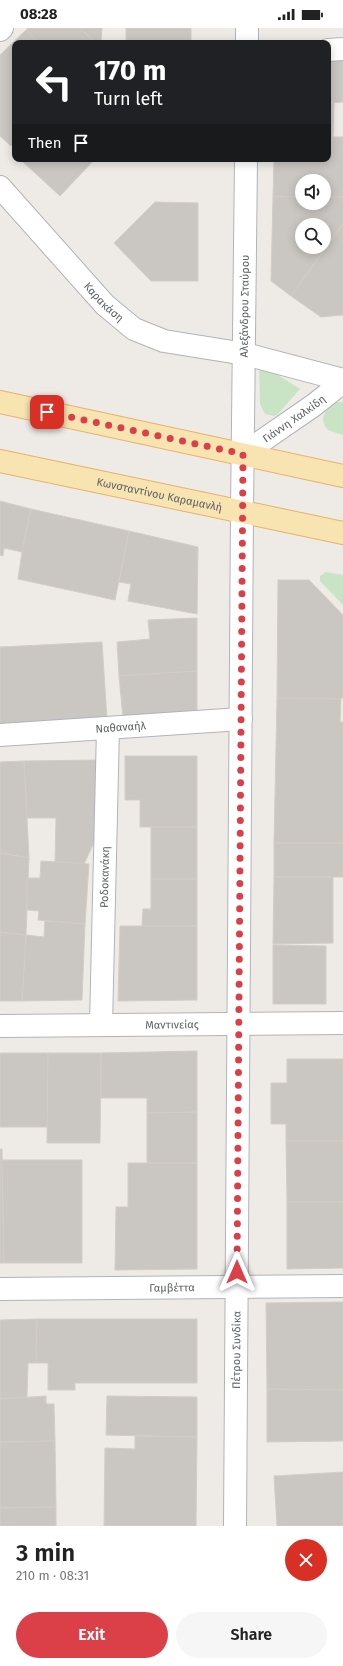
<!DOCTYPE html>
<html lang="en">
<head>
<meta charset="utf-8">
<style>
	body { margin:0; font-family:"Fira Sans",sans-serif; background:#f6f6f6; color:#222; height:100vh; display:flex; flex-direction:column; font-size:15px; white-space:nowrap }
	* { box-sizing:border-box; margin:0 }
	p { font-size:13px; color:#767676 }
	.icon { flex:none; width:22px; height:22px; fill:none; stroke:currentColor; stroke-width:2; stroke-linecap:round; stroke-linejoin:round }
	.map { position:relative; height:1498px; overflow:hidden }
	.panel { display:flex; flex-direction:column; background:#fff; flex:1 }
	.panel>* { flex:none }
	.top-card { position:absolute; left:12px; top:12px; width:319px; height:122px; border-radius:8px; box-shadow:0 2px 10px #0003; background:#202124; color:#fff; overflow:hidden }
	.fabs { position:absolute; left:295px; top:146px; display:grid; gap:8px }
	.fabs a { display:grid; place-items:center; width:36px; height:36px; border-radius:50%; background:#fff; box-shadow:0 2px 10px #0003; font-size:20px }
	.pin { position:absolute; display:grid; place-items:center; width:34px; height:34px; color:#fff; margin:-17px; border-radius:8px; box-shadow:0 2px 6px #0006 }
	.me { position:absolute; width:44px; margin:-22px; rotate:0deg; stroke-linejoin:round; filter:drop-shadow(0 0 3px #0008) }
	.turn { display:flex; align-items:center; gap:14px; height:84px; padding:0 16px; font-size:18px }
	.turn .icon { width:52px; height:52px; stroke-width:2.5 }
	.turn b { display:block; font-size:28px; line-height:34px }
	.then { display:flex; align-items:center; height:38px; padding:0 16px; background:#0003; gap:8px; font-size:15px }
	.round { display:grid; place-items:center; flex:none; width:42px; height:42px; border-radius:21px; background:#f6f6f6 }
	.overview { display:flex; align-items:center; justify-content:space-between; height:68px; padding:0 16px }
	h1 { font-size:24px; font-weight:600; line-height:30px }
	.action { display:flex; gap:8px; margin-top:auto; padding:8px 16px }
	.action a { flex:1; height:46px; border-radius:24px; background:#db4048; color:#fff; font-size:16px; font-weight:600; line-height:46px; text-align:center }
	.action a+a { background:#f6f6f6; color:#222 }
	.status { display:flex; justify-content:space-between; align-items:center; height:28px; padding:0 20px; background:#fff; direction:ltr }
	.status svg { height:11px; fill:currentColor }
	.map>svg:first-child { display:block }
</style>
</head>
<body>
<div class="status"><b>08:28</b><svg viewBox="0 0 49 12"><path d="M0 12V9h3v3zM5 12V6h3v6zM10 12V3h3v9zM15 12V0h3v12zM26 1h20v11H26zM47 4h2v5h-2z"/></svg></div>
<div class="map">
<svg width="343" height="1498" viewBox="0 0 343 1498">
	<rect width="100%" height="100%" fill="#eeebe6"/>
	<!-- green -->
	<g fill="#c9e4c5">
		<path d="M 259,335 L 300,361 L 277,387 L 274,388 L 265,386 L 260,376 Z"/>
		<path d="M 335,374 L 343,374 L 343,407 L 328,402 C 318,391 325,382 335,374 Z"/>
		<path d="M 326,544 L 343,547 L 343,577 L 320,553 L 320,548 Z"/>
	</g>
	<!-- building -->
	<g fill="#cac6c2" stroke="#d3cdc5" fill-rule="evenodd">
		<path d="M 28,0 L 80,0 L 96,15 L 39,15 L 26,2 Z"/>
		<path d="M 80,0 L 102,0 L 101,15 L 96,15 Z"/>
		<rect x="126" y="0" width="65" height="15"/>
		<path d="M 26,2 L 39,15 L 15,15 L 15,114 L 11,118 L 0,108 L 0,27 Z"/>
		<path d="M 328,29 L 343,29 L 343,74 L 328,75 Z"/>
		<path d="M 328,75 L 334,75 L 333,109 L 343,109 L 343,169 L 324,169 L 324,153 L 302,153 L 302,169 L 273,168 L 274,131 L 328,131 Z"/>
		<path d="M 24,131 L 95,131 L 60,168 L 22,133 Z"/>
		<path d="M 273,168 L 302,169 L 302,175 L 324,175 L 324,169 L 343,169 L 343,196 L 291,268 L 271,253 ZM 302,197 L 324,197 L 324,219 L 302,219 Z"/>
		<path d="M 155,174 L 198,175 L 198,253 L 151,253 L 114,215 Z"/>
		<path d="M 343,196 L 343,287 L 321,289 L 291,268 Z"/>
		<path d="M 0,473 L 31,481 L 22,524 L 4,520 L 3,528 L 0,527 Z"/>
		<path d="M 31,481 L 129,503 L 115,572 L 18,551 L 22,524 Z"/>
		<path d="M 129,503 L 198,519 L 197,586 L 128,573 L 131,556 L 119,554 Z"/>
		<path d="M 278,552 L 309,552 L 343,587 L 343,669 L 341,671 L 277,670 Z"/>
		<path d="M 197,590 L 197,643 L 119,648 L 117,614 L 150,611 L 148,592 Z"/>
		<path d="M 102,614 L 107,691 L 0,697 L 0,619 Z"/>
		<path d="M 197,643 L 197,687 L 123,690 L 119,648 Z"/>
		<path d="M 277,670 L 341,671 L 340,694 L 343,694 L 343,815 L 274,815 Z"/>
		<path d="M 125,728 L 197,728 L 197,799 L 140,799 L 140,772 L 125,772 Z"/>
		<path d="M 99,732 L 97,808 L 84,836 L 55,834 L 56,790 L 27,790 L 24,733 Z"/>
		<path d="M 24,733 L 27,790 L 29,830 L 0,825 L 0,734 Z"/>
		<rect x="151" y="799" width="46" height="52"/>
		<rect x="274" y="815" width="69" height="34"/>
		<path d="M 0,825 L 29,830 L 26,907 L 0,904 Z"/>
		<path d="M 41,833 L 89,836 L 85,896 L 38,892 L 39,883 L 27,882 L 27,850 L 40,850 Z"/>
		<path d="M 274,849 L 333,849 L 333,915 L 273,916 Z"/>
		<path d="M 151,851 L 197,851 L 197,898 L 142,898 L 143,881 L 151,881 Z"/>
		<path d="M 45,893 L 85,896 L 82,972 L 22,973 L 26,907 L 44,909 Z"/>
		<path d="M 120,898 L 197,898 L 197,972 L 118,973 Z"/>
		<path d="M 0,904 L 26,907 L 22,973 L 0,973 Z"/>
		<path d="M 273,917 L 326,918 L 326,976 L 273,976 Z"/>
		<path d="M 197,1023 L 197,1084 L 147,1085 L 147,1070 L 101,1070 L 101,1025 Z"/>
		<rect x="0" y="1025" width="48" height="74"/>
		<path d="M 48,1025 L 101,1025 L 100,1115 L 47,1115 Z"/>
		<path d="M 287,1031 L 343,1031 L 343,1113 L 286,1113 L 286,1096 L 271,1096 L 271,1055 L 287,1055 Z"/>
		<path d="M 197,1084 L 197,1135 L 147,1135 L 147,1085 Z"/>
		<path d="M 286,1113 L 343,1113 L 343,1174 L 287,1174 Z"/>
		<path d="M 0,1121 L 2,1121 L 4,1235 L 0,1235 Z"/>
		<path d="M 2,1132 L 82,1132 L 82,1235 L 4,1235 Z"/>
		<path d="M 128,1135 L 197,1135 L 197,1241 L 115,1242 L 116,1179 L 128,1179 Z"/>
		<path d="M 287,1174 L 343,1174 L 343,1240 L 287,1241 Z"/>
		<path d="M 343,1274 L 343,1362 L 267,1361 L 266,1275 Z"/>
		<path d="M 37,1291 L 197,1291 L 197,1355 L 75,1355 L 75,1362 L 48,1362 L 48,1335 L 36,1335 Z"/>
		<path d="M 37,1291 L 36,1335 L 28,1335 L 27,1369 L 0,1371 L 0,1292 Z"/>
		<path d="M 267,1361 L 343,1362 L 343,1413 L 267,1414 Z"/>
		<path d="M 46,1368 L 46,1376 L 54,1376 L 55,1413 L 0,1414 L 0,1371 Z"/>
		<path d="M 107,1368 L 197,1369 L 197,1409 L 106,1407 Z"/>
		<path d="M 135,1408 L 197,1409 L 196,1498 L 104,1498 L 105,1420 L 135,1421 Z"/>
		<path d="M 55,1413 L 56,1479 L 0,1480 L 0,1414 Z"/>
		<path d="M 343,1444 L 343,1498 L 277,1498 L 274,1448 Z"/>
		<path d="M 56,1479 L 56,1498 L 0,1498 L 0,1480 Z"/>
	</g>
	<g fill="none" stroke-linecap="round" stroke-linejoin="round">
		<defs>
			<g id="minor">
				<path d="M 0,2 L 2,0"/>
				<path d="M 328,22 L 343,21"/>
				<path id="s1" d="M 0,159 L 105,277 L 134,301 L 164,313 L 245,326 L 343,352"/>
				<path id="s2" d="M 243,426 L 314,377 L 343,354"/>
				<path id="s3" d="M 0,707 L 241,691"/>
				<path id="s4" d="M 101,997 L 108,700"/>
				<path id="s5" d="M 0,998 L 343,995"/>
				<path id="s6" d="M 0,1261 L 343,1258"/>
			</g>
			<g id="tertiary">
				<path d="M 247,0 L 247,15"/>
				<path id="s7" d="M 235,1498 L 242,483 L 246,131"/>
			</g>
			<g id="primary">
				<path d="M 0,374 L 343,448"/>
				<path id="s8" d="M 0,433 L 343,505"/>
			</g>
		</defs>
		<!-- minor casing -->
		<use href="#minor" stroke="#b1b4b7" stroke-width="24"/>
		<!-- tertiary casing -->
		<use href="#tertiary" stroke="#b1b4b7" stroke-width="24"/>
		<!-- primary casing -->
		<use href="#primary" stroke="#e6b268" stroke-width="24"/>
		<!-- minor -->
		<use href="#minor" stroke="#fff" stroke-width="22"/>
		<!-- tertiary -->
		<use href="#tertiary" stroke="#fff" stroke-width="22"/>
		<!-- primary -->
		<use href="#primary" stroke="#f8e4b1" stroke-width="22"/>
	</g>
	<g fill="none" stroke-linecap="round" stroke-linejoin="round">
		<!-- route -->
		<path stroke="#db4048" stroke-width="7" stroke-dasharray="0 12.6" d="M 47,384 L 243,426 L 237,1244"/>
	</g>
	<g text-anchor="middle" stroke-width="3" stroke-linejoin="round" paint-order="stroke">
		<!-- street labels -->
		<g font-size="11" fill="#5e6265" stroke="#fff">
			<text dy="4" stroke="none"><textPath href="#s1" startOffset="155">Καρακάση</textPath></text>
			<text dy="4" stroke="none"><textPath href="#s7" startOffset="1220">Αλεξάνδρου Σταύρου</textPath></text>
			<text dy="4" stroke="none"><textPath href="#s2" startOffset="62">Γιάννη Χαλκίδη</textPath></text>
			<text dy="4" stroke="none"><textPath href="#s8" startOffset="163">Κωνσταντίνου Καραμανλή</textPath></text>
			<text dy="4" stroke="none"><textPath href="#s3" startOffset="121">Ναθαναήλ</textPath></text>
			<text dy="4" stroke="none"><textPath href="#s4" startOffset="148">Ροδοκανάκη</textPath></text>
			<text dy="4" stroke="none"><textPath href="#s5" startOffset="172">Μαντινείας</textPath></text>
			<text dy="4" stroke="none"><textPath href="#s6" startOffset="172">Γαμβέττα</textPath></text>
			<text dy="4" stroke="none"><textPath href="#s7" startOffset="176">Πέτρου Συνδίκα</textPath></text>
		</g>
	</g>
</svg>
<div class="fabs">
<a><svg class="icon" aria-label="sound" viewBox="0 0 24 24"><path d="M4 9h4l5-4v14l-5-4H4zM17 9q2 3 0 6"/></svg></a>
<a><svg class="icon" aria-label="search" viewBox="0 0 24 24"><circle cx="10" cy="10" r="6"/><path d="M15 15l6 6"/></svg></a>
</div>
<div class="pin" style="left:47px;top:384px;background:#d93025"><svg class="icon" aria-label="arrive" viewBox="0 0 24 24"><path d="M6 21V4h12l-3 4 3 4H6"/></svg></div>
<svg class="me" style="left:237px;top:1244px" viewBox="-20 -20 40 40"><path d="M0-17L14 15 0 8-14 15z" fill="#db4048" stroke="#fff" stroke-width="4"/></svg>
<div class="top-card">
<div class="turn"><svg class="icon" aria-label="left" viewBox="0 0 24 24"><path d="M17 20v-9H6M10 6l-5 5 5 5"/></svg><div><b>170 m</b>Turn left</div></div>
<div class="then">Then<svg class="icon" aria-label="arrive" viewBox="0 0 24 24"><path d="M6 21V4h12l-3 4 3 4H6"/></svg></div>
</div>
</div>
<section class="panel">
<div class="overview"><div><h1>3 min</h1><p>210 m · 08:31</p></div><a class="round" style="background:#d93025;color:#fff"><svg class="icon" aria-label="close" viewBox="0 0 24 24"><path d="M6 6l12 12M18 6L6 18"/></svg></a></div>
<div class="action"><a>Exit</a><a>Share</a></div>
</section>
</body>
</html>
